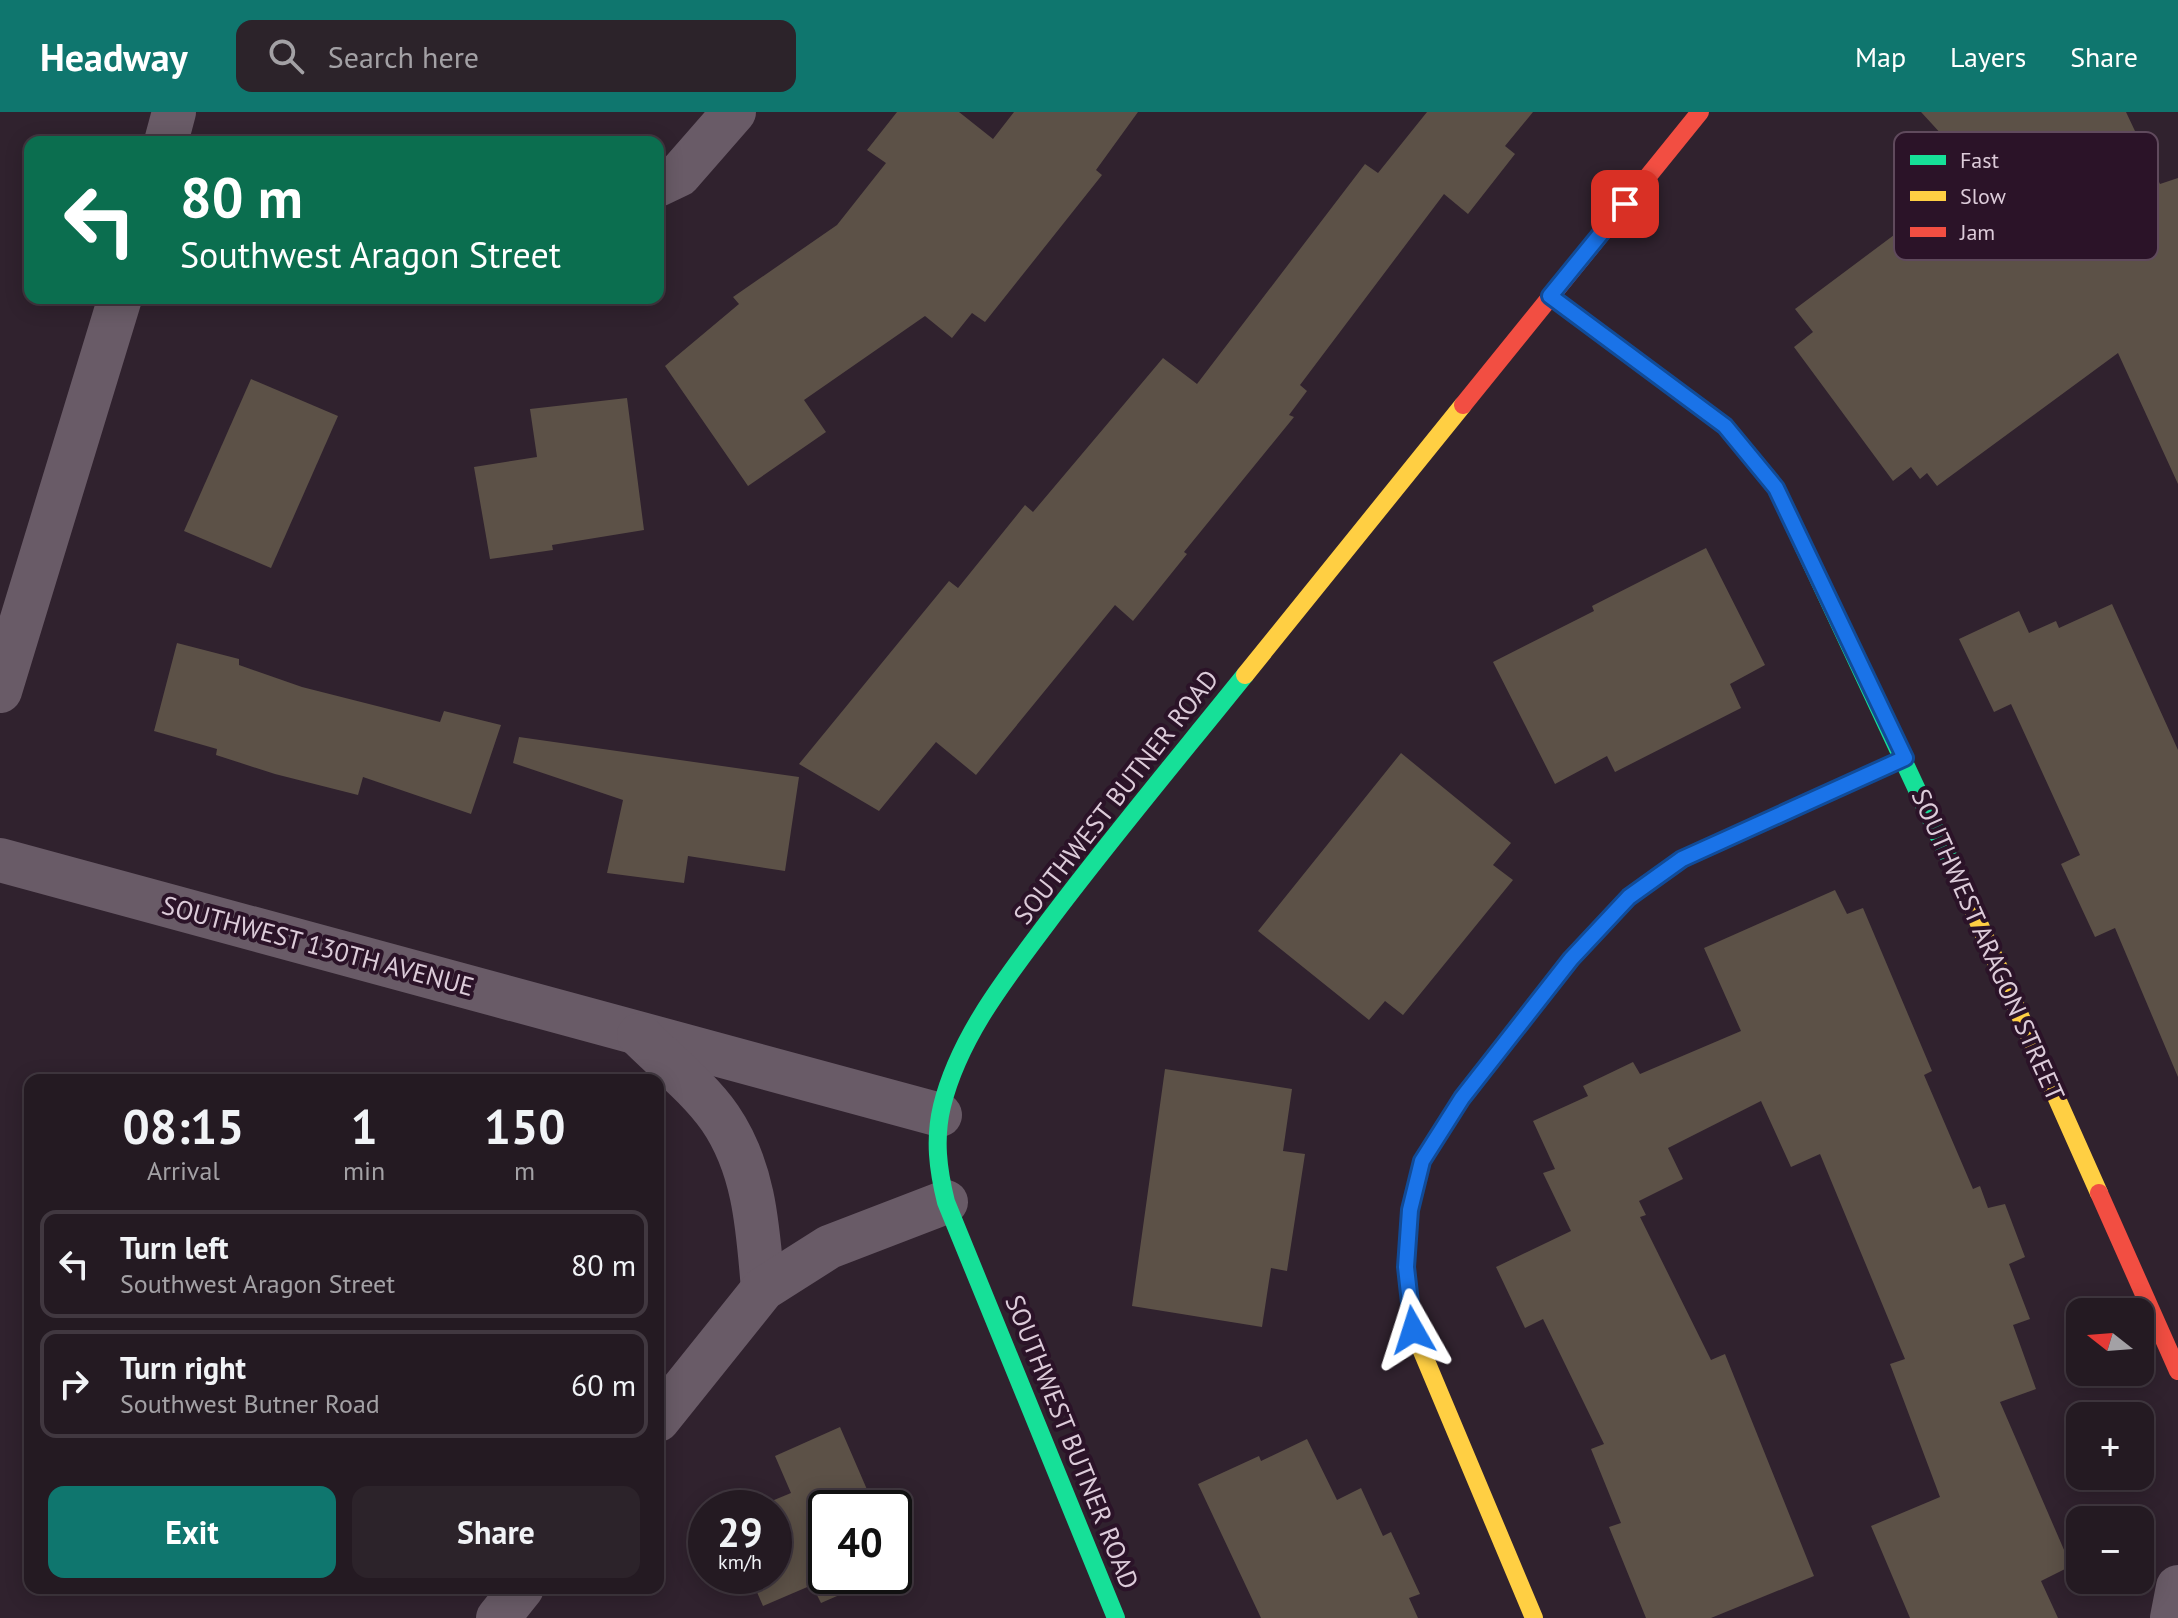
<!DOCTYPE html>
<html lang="en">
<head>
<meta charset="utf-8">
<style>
	body { margin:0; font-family:"PT Sans",sans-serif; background:#2c232a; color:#f1f3f6; height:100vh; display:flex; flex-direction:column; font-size:30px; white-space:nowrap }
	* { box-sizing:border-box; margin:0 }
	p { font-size:26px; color:#a3a1a5 }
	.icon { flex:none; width:44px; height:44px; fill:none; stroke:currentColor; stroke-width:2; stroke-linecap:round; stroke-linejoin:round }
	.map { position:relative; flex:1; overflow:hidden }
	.details { position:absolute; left:24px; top:962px; width:640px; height:520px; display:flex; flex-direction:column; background:#241a22; border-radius:16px; box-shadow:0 4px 20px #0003,0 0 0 2px #413840 }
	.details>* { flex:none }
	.guide { position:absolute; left:24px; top:24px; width:640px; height:168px; border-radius:16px; box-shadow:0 4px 20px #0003,0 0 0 2px #413840; background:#0b6e4f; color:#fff; overflow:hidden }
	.needle { width:52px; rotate:287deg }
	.controls { position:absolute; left:2066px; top:1186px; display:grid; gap:16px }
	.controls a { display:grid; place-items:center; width:88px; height:88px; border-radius:16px; background:#241a22; box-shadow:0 4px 20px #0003,0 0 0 2px #413840; font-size:40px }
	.speed { position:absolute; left:688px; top:1378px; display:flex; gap:16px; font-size:40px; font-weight:700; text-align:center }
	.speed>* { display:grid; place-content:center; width:104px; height:104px; border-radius:50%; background:#241a22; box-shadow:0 4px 20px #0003,0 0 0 2px #413840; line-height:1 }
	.speed small { font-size:20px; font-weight:400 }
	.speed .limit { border:4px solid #111; border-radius:12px; background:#fff; color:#111 }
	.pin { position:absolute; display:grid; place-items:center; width:68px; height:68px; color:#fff; margin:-34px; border-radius:16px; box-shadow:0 4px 12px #0006 }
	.me { position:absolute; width:88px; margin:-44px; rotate:354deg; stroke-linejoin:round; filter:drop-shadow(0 0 6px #0008) }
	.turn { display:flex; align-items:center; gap:28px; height:168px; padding:0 24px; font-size:36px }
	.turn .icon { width:104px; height:104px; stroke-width:2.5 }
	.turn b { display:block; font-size:56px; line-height:68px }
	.eta { display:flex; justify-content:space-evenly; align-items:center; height:136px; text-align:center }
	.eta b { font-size:48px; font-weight:700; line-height:56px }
	.cta { display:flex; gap:16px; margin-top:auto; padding:16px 24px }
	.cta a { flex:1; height:92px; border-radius:16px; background:#0f766e; color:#fff; font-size:32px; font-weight:700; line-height:92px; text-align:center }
	.cta a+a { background:#2c232a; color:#f1f3f6 }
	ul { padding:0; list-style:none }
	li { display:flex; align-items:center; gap:24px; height:108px; margin:0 16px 12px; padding:0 8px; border:4px solid #413840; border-radius:16px }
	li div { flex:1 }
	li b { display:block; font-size:30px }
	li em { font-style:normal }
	header { display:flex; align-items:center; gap:48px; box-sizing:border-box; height:112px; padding:0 40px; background:#0f766e; color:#fff }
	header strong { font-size:38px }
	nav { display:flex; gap:44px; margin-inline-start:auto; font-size:28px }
	.search { width:560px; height:72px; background:#2c232a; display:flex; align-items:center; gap:20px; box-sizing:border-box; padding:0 28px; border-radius:16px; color:#a3a1a5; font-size:30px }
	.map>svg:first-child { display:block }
</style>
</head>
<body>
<header>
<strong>Headway</strong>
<div class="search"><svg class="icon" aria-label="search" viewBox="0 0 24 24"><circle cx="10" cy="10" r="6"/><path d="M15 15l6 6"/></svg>Search here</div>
<nav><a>Map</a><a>Layers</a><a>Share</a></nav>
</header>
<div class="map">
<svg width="2178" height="1506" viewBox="0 0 2178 1506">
	<rect width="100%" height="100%" fill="#30222e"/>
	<!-- building -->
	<g fill="#5c5147">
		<path d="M 897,0 L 959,0 L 993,27 L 1014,0 L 1138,0 L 1096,58 L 1102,63 L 985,210 L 972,201 L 952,226 L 925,204 L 804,288 L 826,320 L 748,374 L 665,254 L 739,192 L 733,185 L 837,113 L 886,51 L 867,38 Z"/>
		<path d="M 1427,0 L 1533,0 L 1505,34 L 1515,42 L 1468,102 L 1444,82 L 1300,273 L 1307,279 L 1289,303 L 1294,305 L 1184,440 L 1187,442 L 1133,509 L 1115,493 L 976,663 L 936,630 L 879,699 L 799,652 L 949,469 L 958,476 L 1025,393 L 1033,400 L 1163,246 L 1197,272 L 1365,52 L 1378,61 Z"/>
		<path d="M 1921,0 L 2126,0 L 2160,72 L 2178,66 L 2178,372 L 2118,241 L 1937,374 L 1927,361 L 1920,367 L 1911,355 L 1893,369 L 1794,235 L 1813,220 L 1795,197 L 1977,61 Z"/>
		<path d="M 251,267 L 338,304 L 271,456 L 184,419 Z"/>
		<path d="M 627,286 L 644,418 L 552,433 L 553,438 L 490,447 L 474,355 L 537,345 L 530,297 Z"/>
		<path d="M 1706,436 L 1765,553 L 1730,572 L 1741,596 L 1615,660 L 1607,644 L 1555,672 L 1493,550 L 1594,499 L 1592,494 Z"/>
		<path d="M 2112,492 L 2178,638 L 2178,965 L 2115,816 L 2095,825 L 2061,752 L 2080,743 L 2011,592 L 1994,600 L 1959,527 L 2019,499 L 2029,521 L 2056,509 L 2059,516 Z"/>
		<path d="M 177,531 L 239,547 L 239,553 L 302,575 L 440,610 L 444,599 L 501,613 L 471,702 L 363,665 L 358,683 L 275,662 L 216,643 L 217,637 L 154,619 Z"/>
		<path d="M 519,625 L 799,665 L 785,759 L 688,744 L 684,771 L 607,761 L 623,688 L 513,651 Z"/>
		<path d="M 1401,641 L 1511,731 L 1493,753 L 1513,768 L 1403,903 L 1385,889 L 1369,908 L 1258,819 Z"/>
		<path d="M 1835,778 L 1847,802 L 1863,796 L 1932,959 L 1924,963 L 1973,1077 L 1980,1074 L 1988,1096 L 2005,1092 L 2025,1145 L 2009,1152 L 2030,1207 L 2013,1213 L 2036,1277 L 2000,1290 L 2071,1454 L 2041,1469 L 2058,1506 L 1910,1506 L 1871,1414 L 1940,1385 L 1890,1252 L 1905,1247 L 1820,1042 L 1791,1055 L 1761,989 L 1668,1036 L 1683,1067 L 1639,1089 L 1646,1103 L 1640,1105 L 1711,1248 L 1725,1242 L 1814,1464 L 1711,1506 L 1646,1506 L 1609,1415 L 1621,1411 L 1591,1337 L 1604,1332 L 1543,1207 L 1525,1216 L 1496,1155 L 1571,1119 L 1543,1061 L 1555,1057 L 1533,1009 L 1588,984 L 1583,974 L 1633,950 L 1640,962 L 1741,919 L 1704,836 Z"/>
		<path d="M 1165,957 L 1292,977 L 1283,1039 L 1305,1042 L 1287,1159 L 1271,1156 L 1262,1215 L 1132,1194 Z"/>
		<path d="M 840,1315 L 875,1396 L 826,1396 L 826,1464 L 883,1464 L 821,1491 L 812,1473 L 763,1494 L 750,1464 L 774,1464 L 774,1396 L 755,1396 L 791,1381 L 775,1344 Z"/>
		<path d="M 1307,1327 L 1337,1388 L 1361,1376 L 1383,1424 L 1391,1420 L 1420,1482 L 1409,1486 L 1418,1506 L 1261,1506 L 1198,1372 L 1259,1344 L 1261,1349 Z"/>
	</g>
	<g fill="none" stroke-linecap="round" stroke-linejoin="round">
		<!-- street -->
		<g stroke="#695b67" stroke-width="44">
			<path d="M 166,30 L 174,0"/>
			<path d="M 658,73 L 679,63 L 734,0"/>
			<path d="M 0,579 L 120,186"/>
			<path d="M 0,748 L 940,1003"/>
			<path d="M 639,923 C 665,949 699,976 720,1006 C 755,1057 758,1118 763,1177"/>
			<path d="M 658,1308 L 763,1177 L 829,1135 L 946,1090"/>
			<path d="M 498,1506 L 522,1476"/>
			<path d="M 2172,1506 L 2178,1475"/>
		</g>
		<!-- fast -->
		<g stroke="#16e098" stroke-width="18">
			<path d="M 1550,184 L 1725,314 L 1776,376 L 1969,789"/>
			<path d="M 1406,1157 L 1410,1098 L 1422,1049 L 1462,986 L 1571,847 L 1629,785 L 1682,747 L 1905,646"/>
			<path d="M 1116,1506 L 946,1090 C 938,1058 934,1027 942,994 C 959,925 1006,866 1048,810 C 1111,726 1179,645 1245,563"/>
		</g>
		<!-- slow -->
		<g stroke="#ffcf43" stroke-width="18">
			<path d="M 1245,563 L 1463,293"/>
			<path d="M 1969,789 L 2099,1081"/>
			<path d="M 1406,1157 L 1413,1218 L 1534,1506"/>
		</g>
		<!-- jam -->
		<g stroke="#f24e42" stroke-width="18">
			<path d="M 1463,293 L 1700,0"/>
			<path d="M 2099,1081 L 2178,1259"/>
		</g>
	</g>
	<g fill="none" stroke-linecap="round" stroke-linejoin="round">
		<defs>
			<path id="route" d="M 1413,1218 L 1406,1155 L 1410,1098 L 1422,1049 L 1462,986 L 1571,847 L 1629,785 L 1682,747 L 1905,646 L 1776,376 L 1725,314 L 1550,184 L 1625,92"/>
		</defs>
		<!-- route casing -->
		<use href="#route" stroke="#114b97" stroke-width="20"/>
		<!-- route -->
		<use href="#route" stroke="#1a73e8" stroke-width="14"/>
	</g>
	<g text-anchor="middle" stroke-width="8" stroke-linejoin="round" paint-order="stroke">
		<!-- street labels -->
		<g font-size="26" fill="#dccbd9" stroke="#2b1328">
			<text transform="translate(1116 685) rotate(-52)" y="9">SOUTHWEST BUTNER ROAD</text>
			<text transform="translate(1988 833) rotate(66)" y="9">SOUTHWEST ARAGON STREET</text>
			<text transform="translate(318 834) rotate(15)" y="9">SOUTHWEST 130TH AVENUE</text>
			<text transform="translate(1072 1330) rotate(68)" y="9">SOUTHWEST BUTNER ROAD</text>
		</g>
	</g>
	<!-- legend -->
	<rect x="1894" y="20" width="264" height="128" rx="12" fill="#2b1328" stroke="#604a5d" stroke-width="2"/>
	<rect x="1910" y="43" width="36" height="10" fill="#16e098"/>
	<rect x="1910" y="79" width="36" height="10" fill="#ffcf43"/>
	<rect x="1910" y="115" width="36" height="10" fill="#f24e42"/>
	<g font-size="22" fill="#dccbd9">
		<text x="1960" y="56">Fast</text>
		<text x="1960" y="92">Slow</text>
		<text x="1960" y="128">Jam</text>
	</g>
</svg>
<div class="controls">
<a><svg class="needle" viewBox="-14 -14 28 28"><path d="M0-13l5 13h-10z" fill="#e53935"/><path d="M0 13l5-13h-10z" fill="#a3a1a5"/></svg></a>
<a>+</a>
<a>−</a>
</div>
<div class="speed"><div>29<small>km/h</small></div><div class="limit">40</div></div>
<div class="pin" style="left:1625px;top:92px;background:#d93025"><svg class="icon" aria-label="arrive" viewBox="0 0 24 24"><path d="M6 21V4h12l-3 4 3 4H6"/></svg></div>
<svg class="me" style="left:1413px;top:1218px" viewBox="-20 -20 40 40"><path d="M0-17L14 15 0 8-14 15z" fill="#1a73e8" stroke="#fff" stroke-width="4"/></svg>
<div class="guide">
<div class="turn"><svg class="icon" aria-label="left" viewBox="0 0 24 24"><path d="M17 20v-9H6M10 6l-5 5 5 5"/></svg><div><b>80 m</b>Southwest Aragon Street</div></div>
</div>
<section class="details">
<div class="eta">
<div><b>08:15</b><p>Arrival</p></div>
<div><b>1</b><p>min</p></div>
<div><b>150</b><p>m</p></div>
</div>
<ul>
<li><svg class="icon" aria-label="left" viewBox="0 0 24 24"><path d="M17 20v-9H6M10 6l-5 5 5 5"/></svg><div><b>Turn left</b><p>Southwest Aragon Street</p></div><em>80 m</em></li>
<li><svg class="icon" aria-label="right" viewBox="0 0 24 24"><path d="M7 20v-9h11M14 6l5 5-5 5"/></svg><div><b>Turn right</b><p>Southwest Butner Road</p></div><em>60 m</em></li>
</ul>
<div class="cta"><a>Exit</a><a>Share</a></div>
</section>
</div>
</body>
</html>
